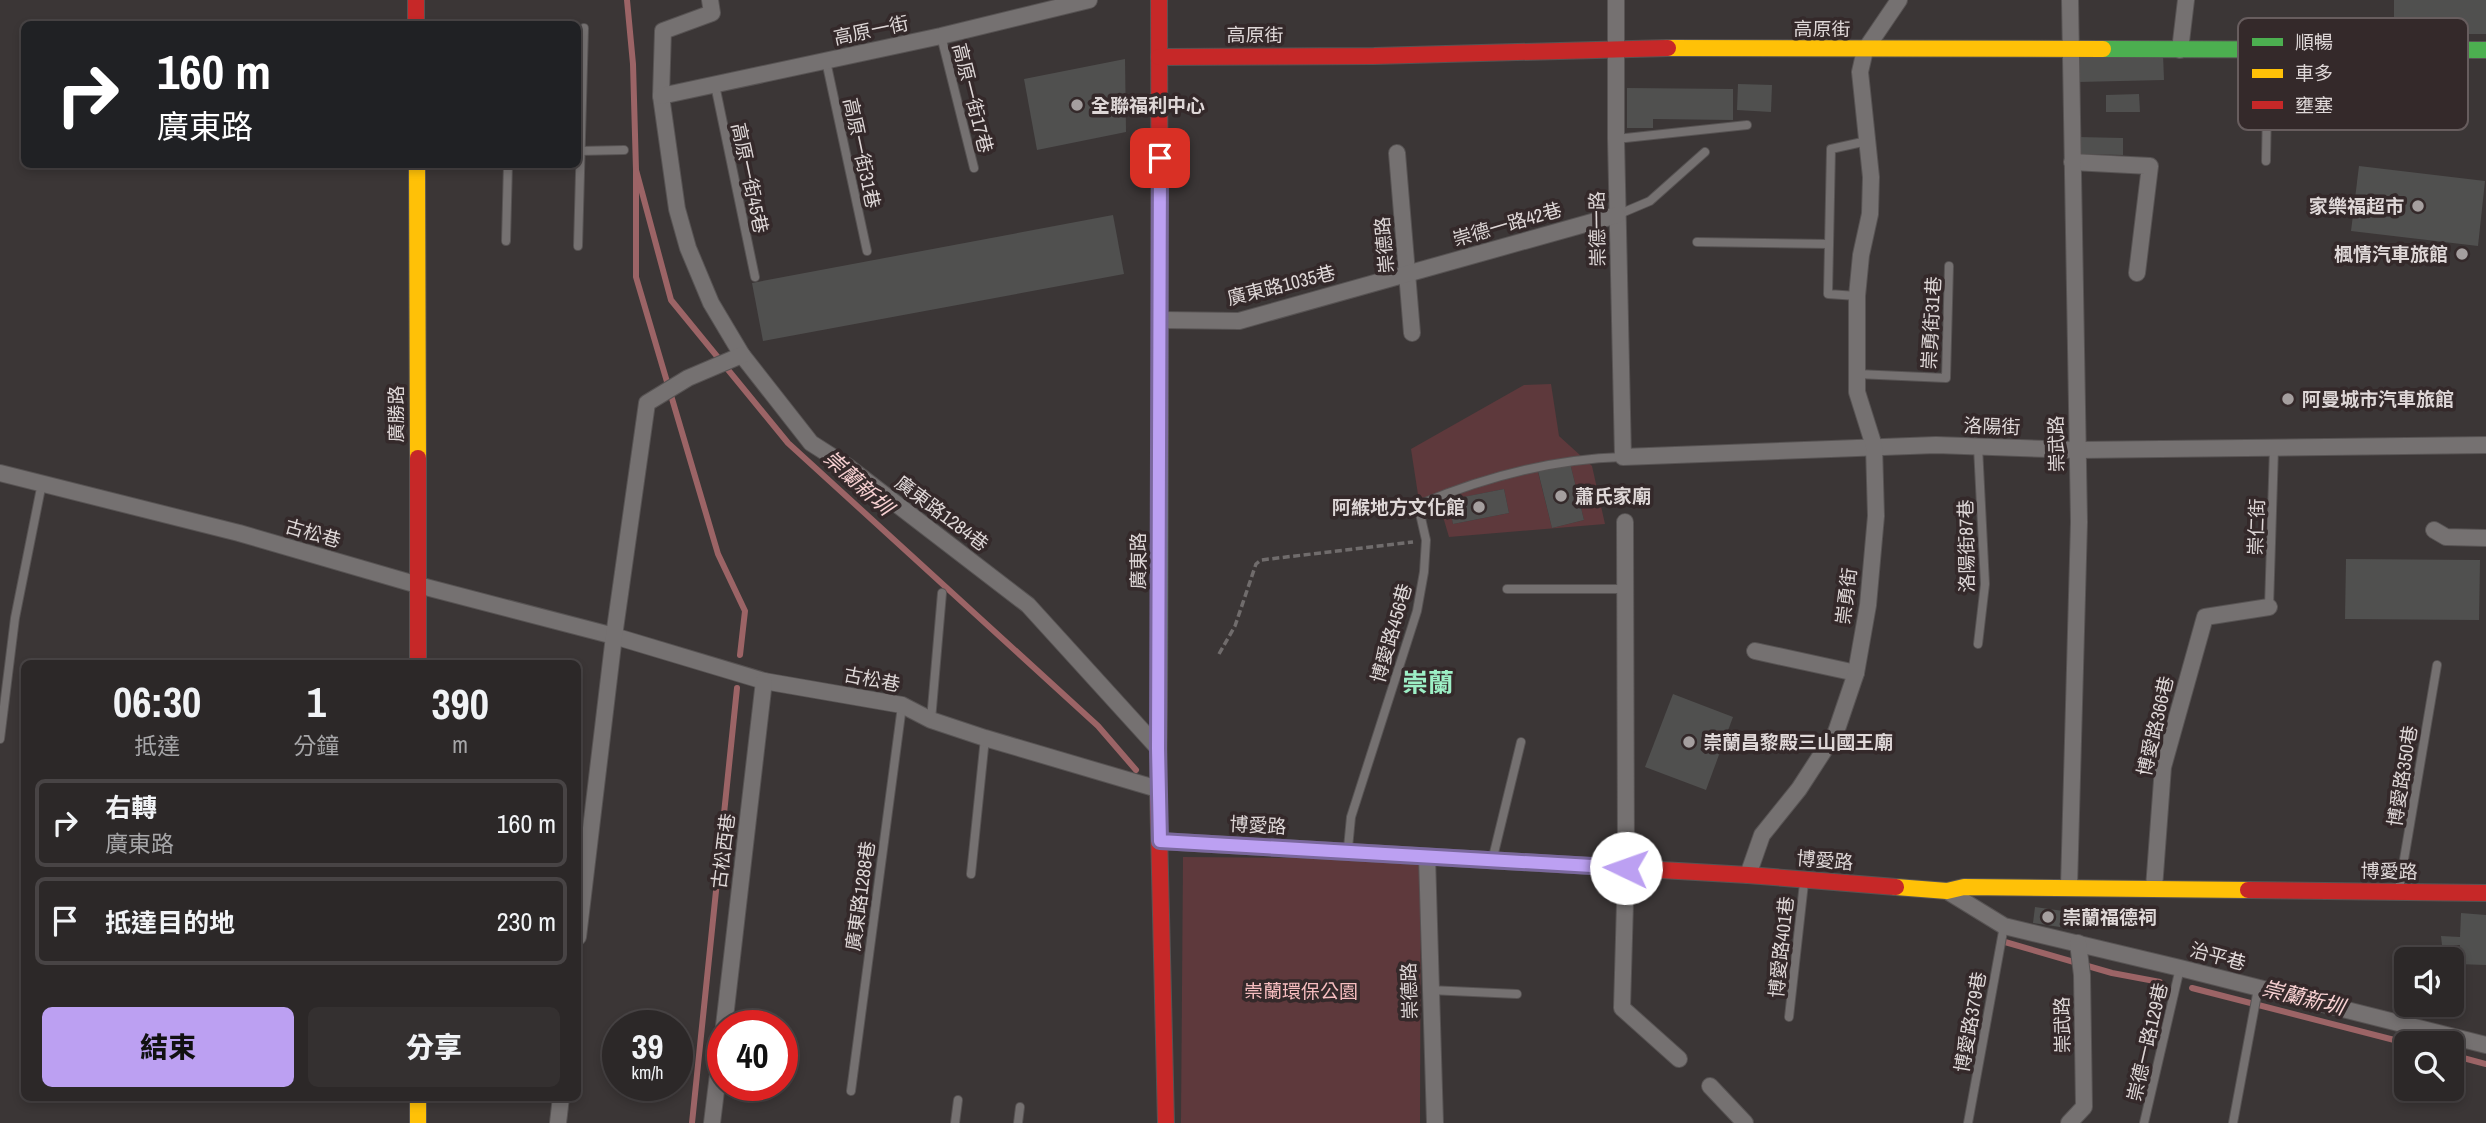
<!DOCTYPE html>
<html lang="zh-TW">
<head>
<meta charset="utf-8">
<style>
	body { margin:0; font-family:"Archivo Narrow","Noto Sans TC",sans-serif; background:#343030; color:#f1f3f6; height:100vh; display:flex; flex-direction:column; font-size:26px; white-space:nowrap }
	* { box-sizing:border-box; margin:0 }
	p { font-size:23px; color:#a6a6a8 }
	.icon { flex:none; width:38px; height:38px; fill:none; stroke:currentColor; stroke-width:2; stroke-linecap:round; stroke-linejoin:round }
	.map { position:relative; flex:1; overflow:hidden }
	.panel { position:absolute; left:21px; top:660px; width:560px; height:441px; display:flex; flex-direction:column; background:#2c2828; border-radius:10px; box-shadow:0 4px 10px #0003,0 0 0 2px #484445 }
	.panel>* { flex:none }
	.banner { position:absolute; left:21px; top:21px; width:560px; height:147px; border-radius:10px; box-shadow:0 4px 10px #0003,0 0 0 2px #484445; background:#202124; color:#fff; overflow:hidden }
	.fabs { position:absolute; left:2394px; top:947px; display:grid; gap:14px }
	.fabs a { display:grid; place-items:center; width:70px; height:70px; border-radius:10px; background:#2c2828; box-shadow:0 4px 10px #0003,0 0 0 2px #484445; font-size:35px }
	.speed { position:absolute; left:602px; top:1010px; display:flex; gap:14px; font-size:35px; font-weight:700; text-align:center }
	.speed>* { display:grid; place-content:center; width:91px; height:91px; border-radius:50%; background:#2c2828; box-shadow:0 4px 10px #0003,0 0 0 2px #484445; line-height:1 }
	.speed small { font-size:18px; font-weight:400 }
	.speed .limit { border:10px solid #d22; background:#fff; color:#111 }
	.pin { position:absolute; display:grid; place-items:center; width:60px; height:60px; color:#fff; margin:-30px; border-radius:14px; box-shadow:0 4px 10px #0006 }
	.me { position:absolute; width:77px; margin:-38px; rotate:273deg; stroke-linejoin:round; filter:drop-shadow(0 0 5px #0008) }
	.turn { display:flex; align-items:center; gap:24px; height:147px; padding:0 21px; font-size:32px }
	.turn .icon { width:91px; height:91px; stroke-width:2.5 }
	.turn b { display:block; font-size:49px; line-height:60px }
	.eta { display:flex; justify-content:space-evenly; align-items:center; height:119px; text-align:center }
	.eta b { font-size:42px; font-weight:800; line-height:49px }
	.cta { display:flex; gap:14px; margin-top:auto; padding:14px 21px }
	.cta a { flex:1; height:80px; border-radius:10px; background:#bca0f2; color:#111; font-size:28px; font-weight:800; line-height:80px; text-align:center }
	.cta a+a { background:#343030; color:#f1f3f6 }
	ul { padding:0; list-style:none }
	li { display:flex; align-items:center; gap:21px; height:88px; margin:0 14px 10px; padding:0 7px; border:4px solid #484445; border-radius:10px }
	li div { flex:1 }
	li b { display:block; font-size:26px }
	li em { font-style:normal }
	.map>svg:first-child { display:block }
</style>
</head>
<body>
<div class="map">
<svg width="2486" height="1123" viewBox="0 0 2486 1123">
	<rect width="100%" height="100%" fill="#3b3636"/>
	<!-- green -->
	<g fill="#5e393c" fill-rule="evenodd">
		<path d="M 1551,384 L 1559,436 L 1592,466 L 1605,524 L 1449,537 L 1439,503 L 1419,501 L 1411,449 L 1524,385 ZM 1570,463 L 1584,520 L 1552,528 L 1538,472 ZM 1504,489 L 1509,513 L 1453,524 L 1449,500 Z"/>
		<path d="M 1183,857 L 1421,859 L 1420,1123 L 1181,1123 Z"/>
	</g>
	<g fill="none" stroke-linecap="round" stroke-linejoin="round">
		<!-- stream -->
		<g stroke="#9c6466" stroke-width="6">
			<path d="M 627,0 L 633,64 L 636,170 L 636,277 L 718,554 L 745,611 L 740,655"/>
			<path d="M 636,170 L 671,300 L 788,443 L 1098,726 L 1136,770"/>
			<path d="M 2005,942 L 2112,973 L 2160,982"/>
			<path d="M 2192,988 L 2406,1043"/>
			<path d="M 2452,1055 L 2486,1064"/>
			<path d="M 692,1123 L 737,688"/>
		</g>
	</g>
	<!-- building -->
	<g fill="#50504f">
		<rect x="2394" y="0" width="92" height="34"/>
		<path d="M 2163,54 L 2164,80 L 2078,82 L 2077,55 Z"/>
		<path d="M 1125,59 L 1126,132 L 1037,150 L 1024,79 Z"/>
		<path d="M 1738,84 L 1772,85 L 1771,112 L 1737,110 Z"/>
		<path d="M 1627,88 L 1733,89 L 1733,120 L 1653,119 L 1653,128 L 1627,128 Z"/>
		<path d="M 2139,94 L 2140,112 L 2106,112 L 2106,95 Z"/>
		<path d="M 2078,137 L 2123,138 L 2123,155 L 2077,154 Z"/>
		<path d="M 2359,166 L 2485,181 L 2478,246 L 2351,231 Z"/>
		<path d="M 1113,215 L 1124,274 L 763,341 L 752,283 Z"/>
		<path d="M 1570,463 L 1584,520 L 1552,528 L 1538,471 Z"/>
		<path d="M 1504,489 L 1509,513 L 1453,524 L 1448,500 Z"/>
		<path d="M 2346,559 L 2480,560 L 2479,620 L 2345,619 Z"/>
		<path d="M 1673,694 L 1733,717 L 1706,790 L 1645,767 Z"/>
		<path d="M 2035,907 L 2063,911 L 2060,927 L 2033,923 Z"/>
		<path d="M 2461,913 L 2486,915 L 2486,965 L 2457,964 L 2460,945 L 2442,945 L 2441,936 L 2460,937 Z"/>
	</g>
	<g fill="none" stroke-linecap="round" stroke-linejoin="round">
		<defs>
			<g id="lane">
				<path d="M 941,36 L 974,168"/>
				<path d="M 826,61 L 867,251"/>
				<path d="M 715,85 L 755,277"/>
				<path d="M 1616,139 L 1747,125"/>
				<path d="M 578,151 L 624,150"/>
				<path d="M 2266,161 L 2268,53"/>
				<path d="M 1617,215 L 1650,201 L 1705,152"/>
				<path d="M 506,241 L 508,164"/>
				<path d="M 1697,242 L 1829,244"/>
				<path d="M 578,246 L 584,28"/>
				<path d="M 1857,296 L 1828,294 L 1831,149 L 1867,141"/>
				<path d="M 1857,374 L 1946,378 L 1949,266"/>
				<path d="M 1507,589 L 1624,589"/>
				<path d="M 2269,607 L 2274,448"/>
				<path d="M 1978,644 L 1985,584 L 1978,447"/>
				<path d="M 931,720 L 942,593"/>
				<path d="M 0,739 L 15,618 L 42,483"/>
				<path d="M 1348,848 L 1351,817 L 1417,611 L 1424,572 L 1426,540 L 1418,505 C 1482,478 1554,459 1623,457"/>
				<path d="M 1493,857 L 1521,742"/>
				<path d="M 971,874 L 985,738"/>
				<path d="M 2399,889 L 2437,665"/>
				<path d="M 1429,990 L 1517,994"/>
				<path d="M 1789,1017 L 1804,883"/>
				<path d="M 851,1091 L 902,706"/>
				<path d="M 955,1123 L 958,1100"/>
				<path d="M 1018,1123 L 1020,1107"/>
				<path d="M 1968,1123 L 2004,926"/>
				<path d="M 2144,1123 L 2180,968"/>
				<path d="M 2233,1123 L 2258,989"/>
			</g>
			<g id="street">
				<path d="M 710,0 L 712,13 L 663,31 L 661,96 L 677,209 L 688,248 L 711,303 L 742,355 L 811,443 L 847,466 L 1028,605 L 1158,748"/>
				<path d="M 1616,0 L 1616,139 L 1623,457 L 1936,445 L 2077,450 L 2486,445"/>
				<path d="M 2180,50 L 2186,0"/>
				<path d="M 661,96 L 941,36 L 1089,0"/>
				<path d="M 1397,153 L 1412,333"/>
				<path d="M 2072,162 L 2150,166 L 2137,273"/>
				<path d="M 1161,320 L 1239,321 L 1617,215"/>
				<path d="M 0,473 L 239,533 L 418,585 L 614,636 L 764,681 L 902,705 L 931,720 L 985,738 L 1158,789"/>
				<path d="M 1625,522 L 1626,868 L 1622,1008 L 1679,1059"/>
				<path d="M 2434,530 L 2446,537 L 2486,538"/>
				<path d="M 1755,651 L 1856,673"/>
				<path d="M 1427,857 L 1435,1123"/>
				<path d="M 1748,875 L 1762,835 L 1799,789 L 1836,732 L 1856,673 L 1868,605 L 1876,516 L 1874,446 L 1857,392 L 1857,296 L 1861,255 L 1870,214 L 1871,177 L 1860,72 L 1865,50 L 1899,0"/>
				<path d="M 2069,887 L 2079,522 L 2070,0"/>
				<path d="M 2154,888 L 2163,767 L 2205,617 L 2269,607"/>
				<path d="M 1947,891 L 2004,926 L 2180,968 L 2486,1045"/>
				<path d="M 578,937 L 614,636 L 647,403 L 688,378 L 742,355"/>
				<path d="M 724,1026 L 764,681"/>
				<path d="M 1710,1086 L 1745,1123"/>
				<path d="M 558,1123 L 561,1097"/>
				<path d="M 712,1123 L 723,1034"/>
				<path d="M 2069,1123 L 2084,1107 L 2082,975 L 2078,943"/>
			</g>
			<g id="fast">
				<path d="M 2103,49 L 2486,50"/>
				<path d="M 1159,705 L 1160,429"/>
			</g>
			<g id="slow">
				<path d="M 1668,48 L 2103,49"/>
				<path d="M 417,164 L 418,458"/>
				<path d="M 1160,841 L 1539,863"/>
				<path d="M 1896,887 L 1947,891 L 1964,887 L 2248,890"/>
				<path d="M 418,1097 L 418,1123"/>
			</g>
			<g id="jam">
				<path d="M 416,0 L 416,24"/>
				<path d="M 1159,0 L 1160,429"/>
				<path d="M 1159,57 L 1374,56 L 1668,48"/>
				<path d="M 418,458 L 418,663"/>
				<path d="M 1159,705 L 1158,789 L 1166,1123"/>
				<path d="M 1539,863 L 1748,875 L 1896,887"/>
				<path d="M 2248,890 L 2486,893"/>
			</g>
		</defs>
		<!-- lane casing -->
		<use href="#lane" stroke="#575353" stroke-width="10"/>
		<!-- street casing -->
		<use href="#street" stroke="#575353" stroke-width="18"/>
		<!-- fast casing -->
		<use href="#fast" stroke="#575353" stroke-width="18"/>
		<!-- slow casing -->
		<use href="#slow" stroke="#575353" stroke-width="18"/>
		<!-- jam casing -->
		<use href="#jam" stroke="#575353" stroke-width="18"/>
		<!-- path -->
		<path stroke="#706c6c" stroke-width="3.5" stroke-dasharray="7 3.5" stroke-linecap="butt" d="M 1219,654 L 1235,626 L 1256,564 L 1261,560 L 1413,542"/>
		<!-- lane -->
		<use href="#lane" stroke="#757171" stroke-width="8"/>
		<!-- street -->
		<use href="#street" stroke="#757171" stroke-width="16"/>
		<!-- fast -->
		<use href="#fast" stroke="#4caf50" stroke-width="16"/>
		<!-- slow -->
		<use href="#slow" stroke="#ffc107" stroke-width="16"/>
		<!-- jam -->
		<use href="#jam" stroke="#c62828" stroke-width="16"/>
	</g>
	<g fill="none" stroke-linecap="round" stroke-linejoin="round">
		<defs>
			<path id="route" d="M 1160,158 L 1158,748 L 1160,841 L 1626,868"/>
		</defs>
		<!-- route casing -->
		<use href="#route" stroke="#7a689d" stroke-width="18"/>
		<!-- route -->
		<use href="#route" stroke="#bca0f2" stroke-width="12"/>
	</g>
	<!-- markers -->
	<g fill="#a59f9f" stroke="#34292a" stroke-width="2.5">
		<circle cx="1077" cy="105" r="7"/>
		<circle cx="2418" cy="206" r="7"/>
		<circle cx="2462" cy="254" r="7"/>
		<circle cx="2288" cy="399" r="7"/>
		<circle cx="1561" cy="496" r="7"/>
		<circle cx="1479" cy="507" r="7"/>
		<circle cx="1689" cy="742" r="7"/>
		<circle cx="2048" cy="917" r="7"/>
	</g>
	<g text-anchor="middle" stroke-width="7" stroke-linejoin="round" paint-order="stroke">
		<!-- street labels -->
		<g font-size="19" fill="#ded7d7" stroke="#34292a">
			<text x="1822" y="36">高原街</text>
			<text transform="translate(871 30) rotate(-12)" y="7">高原一街</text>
			<text x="1255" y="42">高原街</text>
			<text transform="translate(973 98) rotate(76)" y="7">高原一街17巷</text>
			<text transform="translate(862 153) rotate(78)" y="7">高原一街31巷</text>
			<text transform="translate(750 178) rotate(78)" y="7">高原一街45巷</text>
			<text transform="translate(1507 224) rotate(-16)" y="7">崇德一路42巷</text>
			<text transform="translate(1597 229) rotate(-91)" y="7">崇德一路</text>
			<text transform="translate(1384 245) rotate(-95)" y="7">崇德路</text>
			<text transform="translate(1281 285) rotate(-14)" y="7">廣東路1035巷</text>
			<text transform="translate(1931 323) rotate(-87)" y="7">崇勇街31巷</text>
			<text transform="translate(396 414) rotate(-90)" y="7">廣勝路</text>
			<text transform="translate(1992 426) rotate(2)" y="7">洛陽街</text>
			<text transform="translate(2056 444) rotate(-91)" y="7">崇武路</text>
			<text transform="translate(942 513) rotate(37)" y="7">廣東路1284巷</text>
			<text transform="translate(2256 527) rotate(-88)" y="7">崇仁街</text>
			<text transform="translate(313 533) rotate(16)" y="7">古松巷</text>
			<text transform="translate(1966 546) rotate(-91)" y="7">洛陽街87巷</text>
			<text transform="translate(1138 561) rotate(-90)" y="7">廣東路</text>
			<text transform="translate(1846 596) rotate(-83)" y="7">崇勇街</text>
			<text transform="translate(1391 633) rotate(-74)" y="7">博愛路456巷</text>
			<text transform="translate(872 679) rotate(11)" y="7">古松巷</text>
			<text transform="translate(2155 726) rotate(-77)" y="7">博愛路366巷</text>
			<text transform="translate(2402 776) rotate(-81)" y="7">博愛路350巷</text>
			<text transform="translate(1258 825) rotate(3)" y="7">博愛路</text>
			<text transform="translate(723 851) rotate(-83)" y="7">古松西巷</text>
			<text transform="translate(1825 860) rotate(5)" y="7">博愛路</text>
			<text transform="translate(2389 871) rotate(1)" y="7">博愛路</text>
			<text transform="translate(860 896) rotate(-82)" y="7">廣東路1288巷</text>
			<text transform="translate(1781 947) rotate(-84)" y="7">博愛路401巷</text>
			<text transform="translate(2218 956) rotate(15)" y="7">治平巷</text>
			<text transform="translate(1409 991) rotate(-92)" y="7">崇德路</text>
			<text transform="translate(1970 1022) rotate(-80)" y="7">博愛路379巷</text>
			<text transform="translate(2062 1025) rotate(-91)" y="7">崇武路</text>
			<text transform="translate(2147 1042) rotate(-77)" y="7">崇德一路129巷</text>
		</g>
		<!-- poi labels -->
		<g font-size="19" font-weight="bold" fill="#ded7d7" stroke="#34292a" text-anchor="start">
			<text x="1091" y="112">全聯福利中心</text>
			<text x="2404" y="213" text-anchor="end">家樂福超市</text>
			<text x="2448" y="261" text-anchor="end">楓情汽車旅館</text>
			<text x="2302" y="406">阿曼城市汽車旅館</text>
			<text x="1575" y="503">蕭氏家廟</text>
			<text x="1465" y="514" text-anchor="end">阿緱地方文化館</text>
			<text x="1703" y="749">崇蘭昌黎殿三山國王廟</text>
			<text x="2062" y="924">崇蘭福德祠</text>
		</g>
		<!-- park labels -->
		<g font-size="19" fill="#f7bec0" stroke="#34292a">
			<text x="1301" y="998">崇蘭環保公園</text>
		</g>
		<!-- water labels -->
		<g font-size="21" font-style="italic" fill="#f8d1d2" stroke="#34292a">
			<text transform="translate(858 483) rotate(42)" y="7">崇蘭新圳</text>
			<text transform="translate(2303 998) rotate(14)" y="7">崇蘭新圳</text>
		</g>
		<!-- district labels -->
		<g font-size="26" font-weight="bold" fill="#9df0c6" stroke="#34292a">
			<text x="1428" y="692">崇蘭</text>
		</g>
	</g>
	<!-- legend -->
	<rect x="2238" y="18" width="230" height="112" rx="10" fill="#34292a" stroke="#675d5e" stroke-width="2"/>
	<rect x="2252" y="38" width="31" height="8" fill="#4caf50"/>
	<rect x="2252" y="69" width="31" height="9" fill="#ffc107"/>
	<rect x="2252" y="101" width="31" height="8" fill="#c62828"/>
	<g font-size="19" fill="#ded7d7">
		<text x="2295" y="49">順暢</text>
		<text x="2295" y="80">車多</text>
		<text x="2295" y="112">壅塞</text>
	</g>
</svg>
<div class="fabs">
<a><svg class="icon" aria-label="sound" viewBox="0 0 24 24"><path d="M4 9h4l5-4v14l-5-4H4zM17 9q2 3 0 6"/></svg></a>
<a><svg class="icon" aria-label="search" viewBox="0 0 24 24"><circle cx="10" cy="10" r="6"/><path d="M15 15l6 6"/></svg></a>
</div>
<div class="speed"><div>39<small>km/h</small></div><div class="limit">40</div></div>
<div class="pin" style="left:1160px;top:158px;background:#d93025"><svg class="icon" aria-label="arrive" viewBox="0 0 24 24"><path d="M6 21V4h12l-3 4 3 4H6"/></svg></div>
<svg class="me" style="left:1626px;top:868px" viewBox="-20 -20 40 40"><circle r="19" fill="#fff"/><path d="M0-13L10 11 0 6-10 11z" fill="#bca0f2"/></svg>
<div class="banner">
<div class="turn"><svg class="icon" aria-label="right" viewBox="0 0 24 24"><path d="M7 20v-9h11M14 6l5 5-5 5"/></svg><div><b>160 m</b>廣東路</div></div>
</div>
<section class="panel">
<div class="eta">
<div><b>06:30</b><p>抵達</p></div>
<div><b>1</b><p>分鐘</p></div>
<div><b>390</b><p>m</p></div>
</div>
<ul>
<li><svg class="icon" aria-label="right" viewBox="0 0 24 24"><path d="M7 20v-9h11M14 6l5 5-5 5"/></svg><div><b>右轉</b><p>廣東路</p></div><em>160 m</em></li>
<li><svg class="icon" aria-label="arrive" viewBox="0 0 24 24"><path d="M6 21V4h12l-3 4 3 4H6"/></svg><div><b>抵達目的地</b></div><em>230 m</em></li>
</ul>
<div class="cta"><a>結束</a><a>分享</a></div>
</section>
</div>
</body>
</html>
